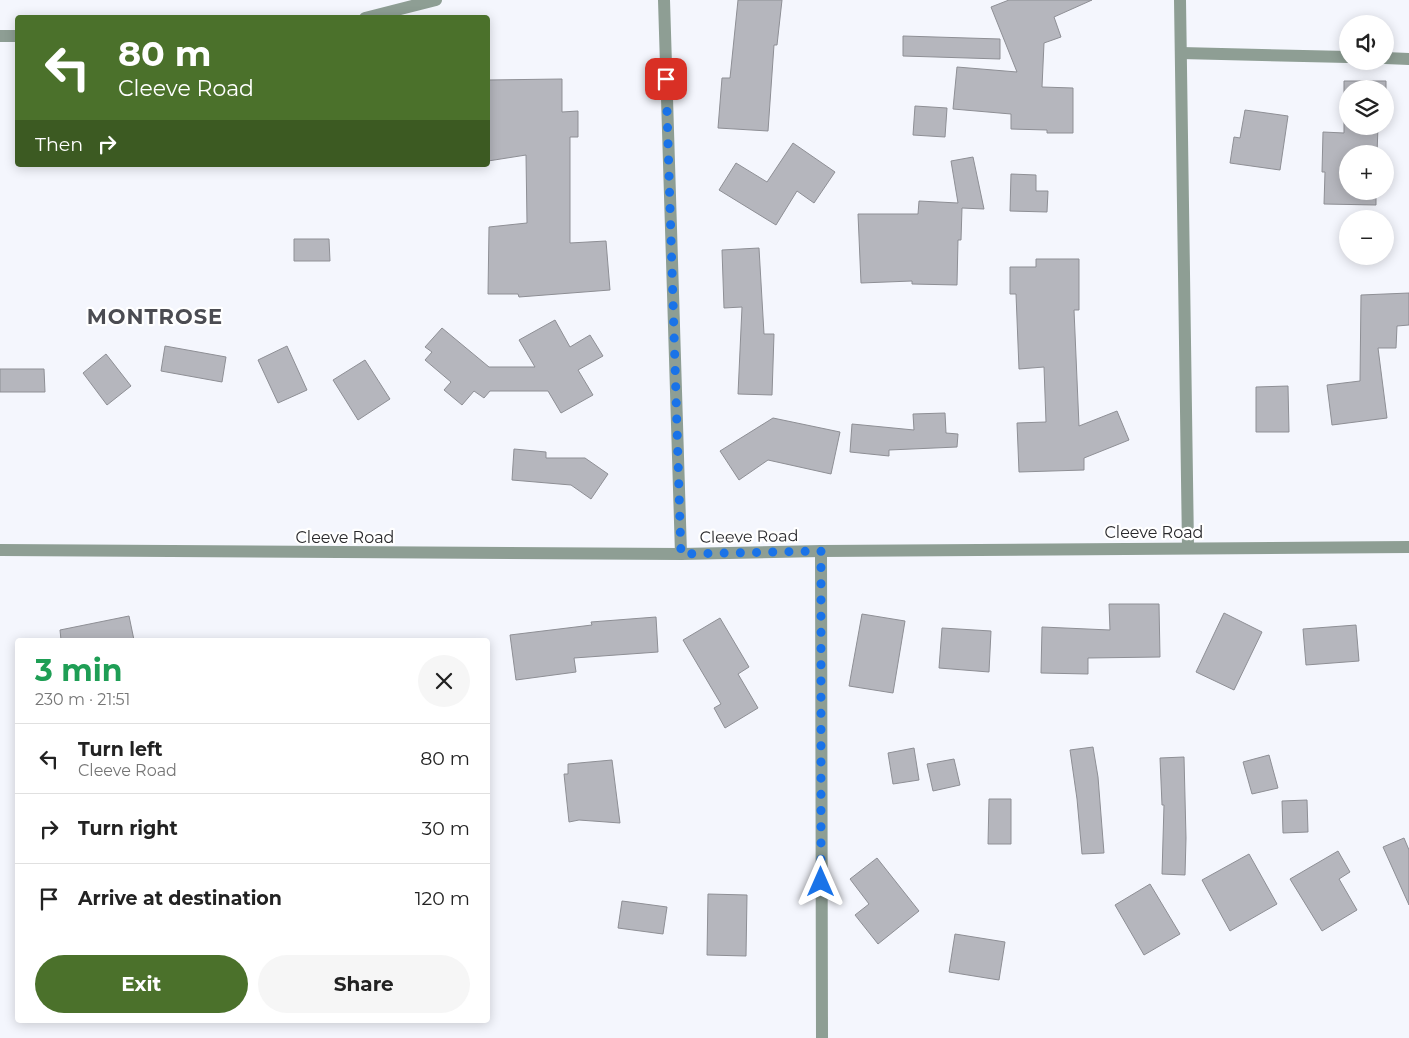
<!DOCTYPE html>
<html lang="en">
<head>
<meta charset="utf-8">
<style>
	body { margin:0; font-family:Montserrat,sans-serif; background:#f6f6f6; color:#222; height:100vh; display:flex; flex-direction:column; font-size:19px; white-space:nowrap }
	* { box-sizing:border-box; margin:0 }
	p { font-size:16px; color:#767676 }
	.icon { flex:none; width:28px; height:28px; fill:none; stroke:currentColor; stroke-width:2; stroke-linecap:round; stroke-linejoin:round }
	.map { position:relative; flex:1; overflow:hidden }
	.details { position:absolute; left:15px; top:638px; width:475px; height:385px; display:flex; flex-direction:column; background:#fff; border-radius:5px; box-shadow:0 2px 12px #0003 }
	.details>* { flex:none }
	.top-card { position:absolute; left:15px; top:15px; width:475px; height:152px; border-radius:5px; box-shadow:0 2px 12px #0003; background:#4b712b; color:#fff; overflow:hidden }
	.controls { position:absolute; left:1339px; top:15px; display:grid; gap:10px }
	.controls a { display:grid; place-items:center; width:55px; height:55px; border-radius:50%; background:#fff; box-shadow:0 2px 12px #0003; font-size:25px }
	.pin { position:absolute; display:grid; place-items:center; width:42px; height:42px; color:#fff; margin:-21px; border-radius:10px; box-shadow:0 2px 8px #0006 }
	.me { position:absolute; width:55px; margin:-28px; rotate:0deg; stroke-linejoin:round; filter:drop-shadow(0 0 4px #0008) }
	.turn { display:flex; align-items:center; gap:18px; height:105px; padding:0 20px; font-size:22px }
	.turn .icon { width:65px; height:65px; stroke-width:2.5 }
	.turn b { display:block; font-size:35px; line-height:42px }
	.then { display:flex; align-items:center; height:48px; padding:0 20px; background:#0003; gap:10px; font-size:19px }
	.round { display:grid; place-items:center; flex:none; width:52px; height:52px; border-radius:26px; background:#f6f6f6 }
	.summary { display:flex; align-items:center; justify-content:space-between; height:85px; padding:0 20px }
	h1 { font-size:30px; font-weight:700; line-height:38px; color:#1e9e55 }
	.action { display:flex; gap:10px; margin-top:auto; padding:10px 20px }
	.action a { flex:1; height:58px; border-radius:30px; background:#4b712b; color:#fff; font-size:20px; font-weight:700; line-height:58px; text-align:center }
	.action a+a { background:#f6f6f6; color:#222 }
	ul { padding:0; list-style:none }
	li { display:flex; align-items:center; gap:15px; height:70px; padding:0 20px; border-top:1px solid #e0e0e0 }
	li div { flex:1 }
	li b { display:block; font-size:19px }
	li em { font-style:normal }
	.map>svg:first-child { display:block }
</style>
</head>
<body>
<div class="map">
<svg width="1409" height="1038" viewBox="0 0 1409 1038">
	<rect width="100%" height="100%" fill="#f4f6fd"/>
	<!-- building -->
	<g fill="#b5b6bd" stroke="#8e8f95">
		<path d="M 738,0 L 782,0 L 777,45 L 774,45 L 768,131 L 718,128 L 722,78 L 730,78 Z"/>
		<path d="M 1009,0 L 1092,0 L 1054,17 L 1061,37 L 1044,43 L 1042,87 L 1073,88 L 1073,133 L 1047,133 L 1047,130 L 1011,129 L 1011,114 L 953,109 L 957,67 L 1017,72 L 991,7 Z"/>
		<path d="M 903,36 L 1000,39 L 1000,59 L 903,56 Z"/>
		<path d="M 562,79 L 562,112 L 578,111 L 578,137 L 570,137 L 570,243 L 606,241 L 610,290 L 519,297 L 518,294 L 488,294 L 489,227 L 527,223 L 526,155 L 488,161 L 488,80 Z"/>
		<path d="M 1344,81 L 1386,81 L 1386,123 L 1385,123 L 1385,89 L 1348,89 L 1348,126 L 1378,126 L 1377,154 L 1348,154 L 1348,191 L 1376,191 L 1376,205 L 1324,204 L 1325,172 L 1322,172 L 1323,132 L 1344,133 Z"/>
		<path d="M 915,106 L 947,108 L 945,137 L 913,135 Z"/>
		<path d="M 1245,110 L 1288,116 L 1280,170 L 1230,163 L 1234,137 L 1240,138 Z"/>
		<path d="M 793,143 L 835,172 L 814,203 L 797,191 L 776,225 L 719,190 L 736,163 L 767,182 Z"/>
		<path d="M 973,157 L 984,209 L 962,208 L 961,240 L 958,240 L 957,285 L 912,284 L 912,281 L 861,283 L 858,214 L 918,214 L 919,201 L 958,203 L 951,161 Z"/>
		<path d="M 1011,174 L 1036,175 L 1036,191 L 1048,191 L 1047,212 L 1010,211 Z"/>
		<path d="M 294,239 L 329,239 L 330,261 L 294,261 Z"/>
		<path d="M 759,248 L 764,334 L 774,334 L 772,395 L 738,394 L 742,307 L 724,308 L 722,250 Z"/>
		<path d="M 1036,259 L 1079,259 L 1079,310 L 1074,310 L 1079,426 L 1117,411 L 1129,440 L 1084,458 L 1084,470 L 1019,472 L 1017,423 L 1046,422 L 1044,367 L 1019,369 L 1016,294 L 1010,294 L 1010,267 L 1036,267 Z"/>
		<path d="M 1409,293 L 1409,325 L 1397,326 L 1396,348 L 1378,348 L 1387,418 L 1332,425 L 1327,385 L 1360,381 L 1361,295 Z"/>
		<path d="M 555,320 L 570,347 L 590,335 L 603,356 L 578,370 L 593,395 L 561,413 L 548,391 L 490,391 L 484,398 L 474,391 L 462,405 L 444,390 L 451,382 L 425,360 L 432,352 L 425,347 L 442,328 L 489,367 L 535,367 L 519,340 Z"/>
		<path d="M 165,346 L 226,357 L 222,382 L 161,371 Z"/>
		<path d="M 287,346 L 307,390 L 278,403 L 258,360 Z"/>
		<path d="M 106,354 L 131,386 L 107,405 L 83,373 Z"/>
		<path d="M 365,360 L 390,399 L 358,420 L 333,380 Z"/>
		<path d="M 0,369 L 44,369 L 45,392 L 0,392 Z"/>
		<path d="M 1288,386 L 1289,432 L 1256,432 L 1256,387 Z"/>
		<path d="M 945,413 L 946,433 L 958,434 L 957,447 L 889,450 L 889,456 L 850,452 L 852,424 L 914,430 L 913,414 Z"/>
		<path d="M 773,418 L 840,432 L 831,474 L 768,460 L 739,480 L 720,451 Z"/>
		<path d="M 514,449 L 546,452 L 546,458 L 585,458 L 608,474 L 591,499 L 571,485 L 512,480 Z"/>
		<path d="M 1109,604 L 1159,604 L 1160,657 L 1088,658 L 1088,674 L 1041,673 L 1042,627 L 1110,630 Z"/>
		<path d="M 1224,613 L 1262,632 L 1234,690 L 1196,672 Z"/>
		<path d="M 862,614 L 905,621 L 893,693 L 849,686 Z"/>
		<path d="M 129,616 L 134,640 L 61,640 L 60,630 Z"/>
		<path d="M 656,617 L 658,652 L 574,658 L 576,672 L 516,680 L 510,635 L 592,625 L 591,622 Z"/>
		<path d="M 720,618 L 749,667 L 738,674 L 758,708 L 725,728 L 714,708 L 721,704 L 683,640 Z"/>
		<path d="M 1356,625 L 1359,661 L 1306,665 L 1303,629 Z"/>
		<path d="M 942,628 L 991,631 L 989,672 L 939,668 Z"/>
		<path d="M 1093,747 L 1098,777 L 1104,853 L 1082,854 L 1077,799 L 1070,750 Z"/>
		<path d="M 914,748 L 919,780 L 893,784 L 888,753 Z"/>
		<path d="M 1269,755 L 1278,788 L 1252,794 L 1243,762 Z"/>
		<path d="M 1184,757 L 1186,838 L 1185,875 L 1162,874 L 1164,805 L 1162,805 L 1160,758 Z"/>
		<path d="M 954,759 L 960,785 L 933,791 L 927,764 Z"/>
		<path d="M 612,760 L 620,823 L 579,820 L 569,822 L 564,774 L 568,774 L 568,764 Z"/>
		<path d="M 989,799 L 1011,799 L 1011,844 L 988,844 Z"/>
		<path d="M 1307,800 L 1308,832 L 1283,833 L 1282,801 Z"/>
		<path d="M 1404,838 L 1409,850 L 1409,905 L 1383,847 Z"/>
		<path d="M 1338,851 L 1350,872 L 1339,879 L 1357,910 L 1322,931 L 1290,879 Z"/>
		<path d="M 1249,854 L 1277,904 L 1230,931 L 1202,880 Z"/>
		<path d="M 877,858 L 919,911 L 878,944 L 855,915 L 869,904 L 850,879 Z"/>
		<path d="M 1150,884 L 1180,934 L 1144,955 L 1115,905 Z"/>
		<path d="M 708,894 L 747,895 L 746,956 L 707,955 Z"/>
		<path d="M 622,901 L 667,907 L 663,934 L 618,928 Z"/>
		<path d="M 955,934 L 1005,942 L 999,980 L 949,972 Z"/>
	</g>
	<g fill="none" stroke-linecap="round" stroke-linejoin="round">
		<!-- minor -->
		<g stroke="#8e9e94" stroke-width="12">
			<path d="M 664,0 L 681,554"/>
			<path d="M 1180,0 L 1188,547"/>
			<path d="M 365,18 L 436,0"/>
			<path d="M 0,36 L 18,36"/>
			<path d="M 1181,53 L 1348,57"/>
			<path d="M 1385,58 L 1409,59"/>
			<path d="M 0,550 L 681,554 L 821,551 L 1409,547"/>
			<path d="M 821,551 L 822,1038"/>
		</g>
	</g>
	<g fill="none" stroke-linecap="round" stroke-linejoin="round">
		<!-- route -->
		<path stroke="#1a73e8" stroke-width="9" stroke-dasharray="0 16.2" d="M 666,79 L 681,554 L 821,551 L 821,882"/>
	</g>
	<g text-anchor="middle" stroke-width="4.5" stroke-linejoin="round" paint-order="stroke">
		<!-- street labels -->
		<g font-size="16" fill="#29292c" stroke="#fff">
			<text x="1154" y="538">Cleeve Road</text>
			<text transform="translate(749 536) rotate(-1)" y="6">Cleeve Road</text>
			<text x="345" y="543">Cleeve Road</text>
		</g>
		<!-- district labels -->
		<g font-size="21" font-weight="bold" letter-spacing="1" fill="#4b4c52" stroke="#fff">
			<text x="155" y="324">MONTROSE</text>
		</g>
	</g>
</svg>
<div class="controls">
<a><svg class="icon" aria-label="sound" viewBox="0 0 24 24"><path d="M4 9h4l5-4v14l-5-4H4zM17 9q2 3 0 6"/></svg></a>
<a><svg class="icon" aria-label="layers" viewBox="0 0 24 24"><path d="M12 4l9 5-9 5-9-5zM3 14l9 5 9-5"/></svg></a>
<a>+</a>
<a>−</a>
</div>
<div class="pin" style="left:666px;top:79px;background:#d93025"><svg class="icon" aria-label="arrive" viewBox="0 0 24 24"><path d="M6 21V4h12l-3 4 3 4H6"/></svg></div>
<svg class="me" style="left:821px;top:882px" viewBox="-20 -20 40 40"><path d="M0-17L14 15 0 8-14 15z" fill="#1a73e8" stroke="#fff" stroke-width="4"/></svg>
<div class="top-card">
<div class="turn"><svg class="icon" aria-label="left" viewBox="0 0 24 24"><path d="M17 20v-9H6M10 6l-5 5 5 5"/></svg><div><b>80 m</b>Cleeve Road</div></div>
<div class="then">Then<svg class="icon" aria-label="right" viewBox="0 0 24 24"><path d="M7 20v-9h11M14 6l5 5-5 5"/></svg></div>
</div>
<section class="details">
<div class="summary"><div><h1>3 min</h1><p>230 m · 21:51</p></div><a class="round"><svg class="icon" aria-label="close" viewBox="0 0 24 24"><path d="M6 6l12 12M18 6L6 18"/></svg></a></div>
<ul>
<li><svg class="icon" aria-label="left" viewBox="0 0 24 24"><path d="M17 20v-9H6M10 6l-5 5 5 5"/></svg><div><b>Turn left</b><p>Cleeve Road</p></div><em>80 m</em></li>
<li><svg class="icon" aria-label="right" viewBox="0 0 24 24"><path d="M7 20v-9h11M14 6l5 5-5 5"/></svg><div><b>Turn right</b></div><em>30 m</em></li>
<li><svg class="icon" aria-label="arrive" viewBox="0 0 24 24"><path d="M6 21V4h12l-3 4 3 4H6"/></svg><div><b>Arrive at destination</b></div><em>120 m</em></li>
</ul>
<div class="action"><a>Exit</a><a>Share</a></div>
</section>
</div>
</body>
</html>
